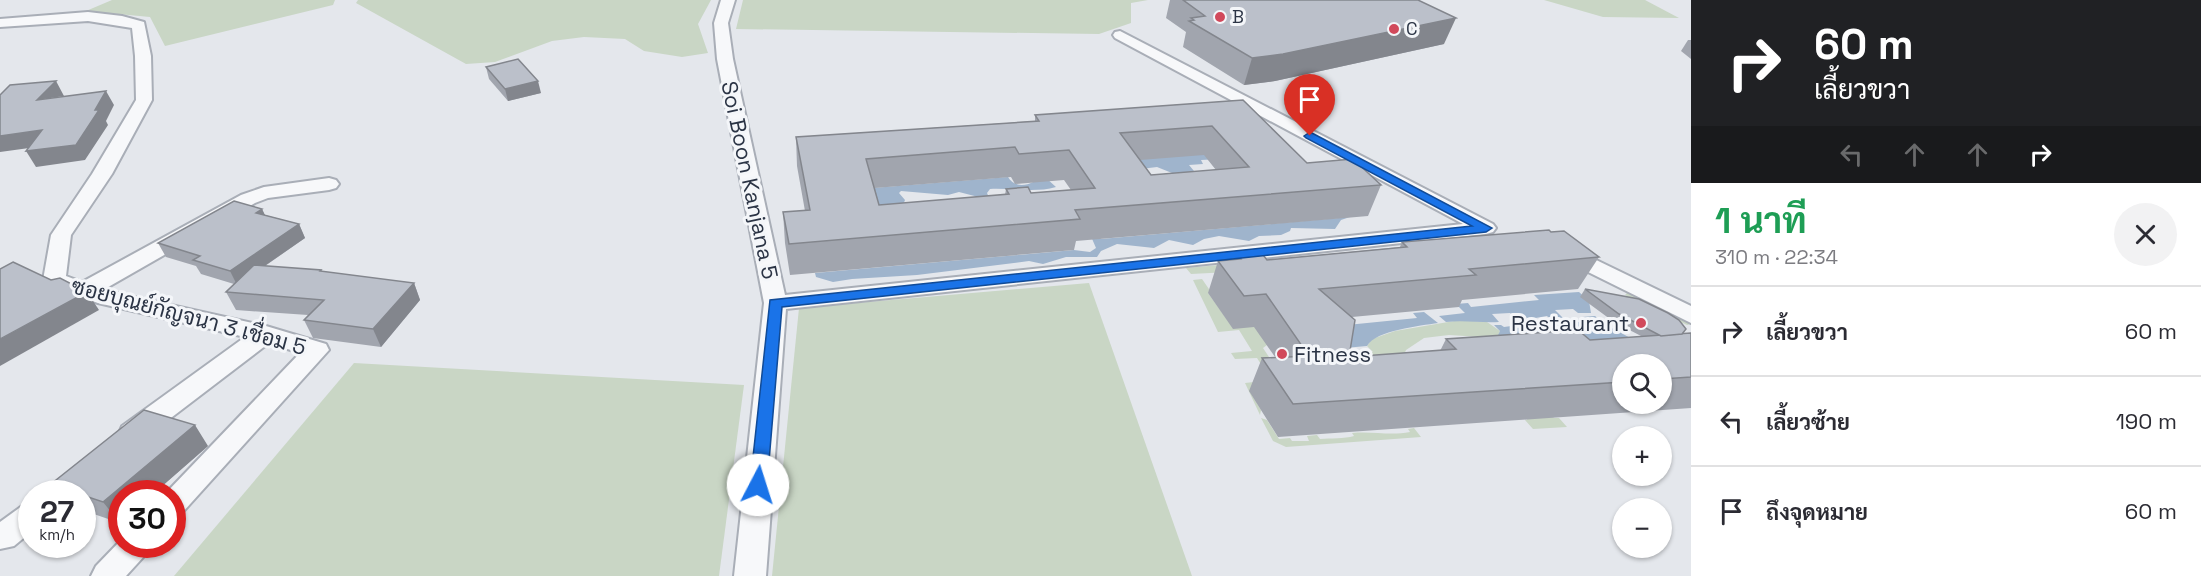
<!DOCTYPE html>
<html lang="th">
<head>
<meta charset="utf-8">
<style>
	body { margin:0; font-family:"Space Grotesk",Sarabun,sans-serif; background:#f2f2f3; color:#2b2b33; height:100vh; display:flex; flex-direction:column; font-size:22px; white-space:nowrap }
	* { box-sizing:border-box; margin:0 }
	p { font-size:20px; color:#7c7c81 }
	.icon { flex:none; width:33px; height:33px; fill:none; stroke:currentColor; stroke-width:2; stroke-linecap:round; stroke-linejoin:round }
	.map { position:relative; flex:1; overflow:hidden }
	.side { display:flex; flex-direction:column; background:#fff; width:510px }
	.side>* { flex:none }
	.top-card { background:#202124; color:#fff; overflow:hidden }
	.controls { position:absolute; left:1612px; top:354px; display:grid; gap:12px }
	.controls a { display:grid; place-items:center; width:60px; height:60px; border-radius:50%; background:#fff; box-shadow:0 2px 4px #0004; font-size:30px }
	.speed { position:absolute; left:18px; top:480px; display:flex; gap:12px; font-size:30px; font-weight:700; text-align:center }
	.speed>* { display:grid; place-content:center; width:78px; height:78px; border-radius:50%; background:#fff; box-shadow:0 2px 4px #0004; line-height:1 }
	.speed small { font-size:15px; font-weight:400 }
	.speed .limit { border:9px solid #d22; background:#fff; color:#111 }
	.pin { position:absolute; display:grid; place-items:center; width:51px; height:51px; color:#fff; margin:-62px -26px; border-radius:50% 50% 50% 0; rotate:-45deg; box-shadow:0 0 6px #0007 }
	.pin .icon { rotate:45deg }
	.me { position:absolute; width:66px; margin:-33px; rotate:5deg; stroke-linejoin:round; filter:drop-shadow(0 0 4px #0008) }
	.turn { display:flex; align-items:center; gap:21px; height:126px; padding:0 24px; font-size:27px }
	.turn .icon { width:78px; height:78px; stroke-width:2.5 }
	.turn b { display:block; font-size:42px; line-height:51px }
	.lanes { display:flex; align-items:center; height:57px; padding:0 24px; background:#0003; justify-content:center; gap:30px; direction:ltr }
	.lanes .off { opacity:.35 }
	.round { display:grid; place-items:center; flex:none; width:63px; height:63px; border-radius:32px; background:#f2f2f3 }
	.summary { display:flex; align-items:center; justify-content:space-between; height:102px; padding:0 24px }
	h1 { font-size:36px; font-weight:700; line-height:45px; color:#1e9e55 }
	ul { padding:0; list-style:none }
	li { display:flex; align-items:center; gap:18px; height:90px; padding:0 24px; border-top:2px solid #e1e1e2 }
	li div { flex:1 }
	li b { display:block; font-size:22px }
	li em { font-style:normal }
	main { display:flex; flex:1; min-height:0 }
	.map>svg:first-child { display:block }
</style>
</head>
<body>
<main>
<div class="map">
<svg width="1691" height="576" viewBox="0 0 1691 576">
	<rect width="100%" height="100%" fill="#e4e7ec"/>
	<!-- green -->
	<g fill="#c9d6c5">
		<path d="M 112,0 L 335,0 L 333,5 L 165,46 L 150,17 L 86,11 Z"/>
		<path d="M 358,0 L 711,0 L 698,24 L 708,53 L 682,57 L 644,51 L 625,39 L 584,37 L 552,41 L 495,62 L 466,64 L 356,3 Z"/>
		<path d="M 743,0 L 1148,0 L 1131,3 L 1131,23 L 1099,34 L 736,29 Z"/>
		<path d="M 1544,0 L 1645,0 L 1679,18 L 1603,17 Z"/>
		<path d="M 1524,238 L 1691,320 L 1691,324 L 1687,325 L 1625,295 L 1628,292 L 1552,255 L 1191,274 L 1186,268 Z"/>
		<path d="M 1202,279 L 1211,292 L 1208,293 L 1233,328 L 1290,323 L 1296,325 L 1305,337 L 1273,339 L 1276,345 L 1267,345 L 1263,348 L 1273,363 L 1290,364 L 1294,370 L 1317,368 L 1333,390 L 1322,390 L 1320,387 C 1309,388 1298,388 1288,390 L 1289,393 L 1279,393 L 1274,386 L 1258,388 L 1259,390 L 1250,392 L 1261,410 L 1260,415 L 1245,383 L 1271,380 L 1257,358 L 1235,359 L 1231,353 L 1252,351 L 1239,330 L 1218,332 L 1193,280 Z"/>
		<path d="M 1089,283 L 1192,576 L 772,576 L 799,308 Z"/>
		<path d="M 1460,320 L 1487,322 L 1500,331 L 1497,338 L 1449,335 L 1424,338 L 1406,350 L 1402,360 L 1376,359 L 1369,352 L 1373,352 L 1367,346 L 1372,339 L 1395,331 Z"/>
		<path d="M 354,363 L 744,385 L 719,576 L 174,576 Z"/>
		<path d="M 1534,397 L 1554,418 L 1559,418 L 1567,427 L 1533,429 L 1525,420 L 1527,420 Z"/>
		<path d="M 1261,418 L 1267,420 L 1279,439 L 1290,438 L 1292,441 L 1309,441 L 1307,436 L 1317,435 L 1320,439 C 1331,438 1344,439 1354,436 L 1352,433 C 1373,431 1390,436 1410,432 L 1408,429 L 1414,428 L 1421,437 L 1286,447 L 1273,441 Z"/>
	</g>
	<!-- water -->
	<g fill="#9fb4cc">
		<path d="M 1188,145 L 1220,159 L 1201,160 L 1203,164 L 1189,165 L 1204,183 L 1174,177 L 1172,173 L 1157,167 L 1053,180 Z"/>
		<path d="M 1008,177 C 1013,186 1024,187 1033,182 L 1032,180 L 1046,178 L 1056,187 C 1036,193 1011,188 990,189 L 987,193 L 990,200 L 959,192 L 948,195 L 901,191 L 899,193 L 905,200 L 903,205 L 875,219 L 873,188 Z"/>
		<path d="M 1350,217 L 1341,220 L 1335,229 L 1291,228 L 1290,231 L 1281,235 L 1259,236 L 1249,241 L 1219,236 L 1204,239 L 1193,245 L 1169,240 L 1154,248 L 1117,244 L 1101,251 L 1097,257 L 1066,257 L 1043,264 L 1029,261 L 917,275 L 852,279 L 833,282 L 816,277 L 815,273 L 1074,250 L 1090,252 L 1096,248 L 1090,234 L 1094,227 L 1101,239 Z"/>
		<path d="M 1579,292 L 1589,301 L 1591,313 L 1578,313 L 1573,309 L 1555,310 L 1563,318 L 1550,319 L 1547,316 L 1518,321 L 1510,313 L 1492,314 L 1499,322 C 1481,323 1464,320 1446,322 L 1439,316 L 1465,313 L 1456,304 L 1468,303 L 1471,307 L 1539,300 L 1534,295 Z"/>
		<path d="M 1424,312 L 1438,323 C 1420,326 1376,330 1367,346 L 1344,348 L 1347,325 L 1417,318 L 1413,313 Z"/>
		<path d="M 1595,316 L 1606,325 L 1638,342 L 1497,337 L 1500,331 L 1494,325 L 1501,325 L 1504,327 L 1534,323 L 1542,331 L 1561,330 L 1553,322 L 1586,322 L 1582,317 Z"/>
	</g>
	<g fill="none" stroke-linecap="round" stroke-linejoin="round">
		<defs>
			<g id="street">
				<path d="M 721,0 L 735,0 L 728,23 L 733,59 L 785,295 L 1463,224 L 1115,38 L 1113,35 L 1115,32 L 1120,31 L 1493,224 L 1496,228 L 1493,232 L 1486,234 L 786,309 L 766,576 L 734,576 L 764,303 L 717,59 L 714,23 Z"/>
				<path d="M 88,12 L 122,16 L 144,22 L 151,56 L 152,100 L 112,174 L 71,235 L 66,276 L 82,282 L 241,195 L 264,187 L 329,178 L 336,180 L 339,184 L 336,188 L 329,190 L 268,198 L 255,203 L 103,290 L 266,326 L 326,344 L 329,350 L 182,513 L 172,517 L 172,494 L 165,494 L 300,353 L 269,343 L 142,440 L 132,443 L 122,440 L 119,433 L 122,426 L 245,337 L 98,303 L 46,285 L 43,280 L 51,235 L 92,174 L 136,100 L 135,56 L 132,28 L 88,21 L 0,27 L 0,19 Z"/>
				<path d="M 1590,257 L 1691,306 L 1691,323 L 1582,269 L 1579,264 L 1582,259 Z"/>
				<path d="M 32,502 L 32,531 L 14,546 L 0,549 L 0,522 L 22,506 Z"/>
				<path d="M 122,539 L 122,544 L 151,544 L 147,553 L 126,576 L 91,576 L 96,566 Z"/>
			</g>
		</defs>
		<!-- street casing -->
		<use href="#street" stroke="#a9aeb7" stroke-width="4"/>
		<!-- street -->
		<use href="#street" fill="#f7f8fa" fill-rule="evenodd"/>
	</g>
	<!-- wall -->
	<g fill="#a1a5ae" fill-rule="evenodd">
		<path d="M 1170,0 L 1418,0 L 1444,44 L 1275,81 L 1244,85 L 1183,47 L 1186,32 L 1166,18 Z"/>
		<path d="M 1688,40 L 1691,40 L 1691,59 L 1681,51 Z"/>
		<path d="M 486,67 L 541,93 L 508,101 L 489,79 Z"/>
		<path d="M 1243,100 L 1307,163 L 1381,185 L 1368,216 L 1076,241 L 1074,250 L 790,275 L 785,243 L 783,212 L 805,211 L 797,166 L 796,137 L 1035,121 L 1035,115 ZM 1204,155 L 1216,170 L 1151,175 L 1140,160 ZM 1011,177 L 1015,184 L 1064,180 L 1071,190 L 1031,193 L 1006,189 L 1005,195 L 879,205 L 875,188 Z"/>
		<path d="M 262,209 L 265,215 L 299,224 L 305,238 L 265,266 L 321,270 L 322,272 L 414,283 L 420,300 L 381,347 L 313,338 L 304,320 L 308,315 L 236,310 L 226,292 L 234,284 L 201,274 L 196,266 L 166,257 L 158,243 Z"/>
		<path d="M 1551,232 L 1599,257 L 1578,289 L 1462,300 L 1459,307 L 1352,317 L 1349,357 L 1440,351 L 1446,339 L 1590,340 L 1643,337 L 1614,322 L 1580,297 L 1585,289 L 1682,334 L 1691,333 L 1691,408 L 1278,437 L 1249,391 L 1262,358 L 1275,357 L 1254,327 L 1233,329 L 1208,293 L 1218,261 L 1233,260 L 1236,253 L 1267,260 L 1400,247 L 1402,242 ZM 1623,364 L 1662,364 L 1662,404 L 1623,404 Z"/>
		<path d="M 208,446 L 120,523 L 82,510 L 82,494 L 58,494 L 51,484 Z"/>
	</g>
	<!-- shaded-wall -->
	<g fill="#83868d">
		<path d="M 1456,18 L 1444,44 L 1275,81 L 1244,85 L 1252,58 Z"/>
		<path d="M 56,81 L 64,96 L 37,100 Z"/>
		<path d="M 538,81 L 541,93 L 508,101 L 505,89 Z"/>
		<path d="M 106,91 L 114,105 L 106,121 L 108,125 L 85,160 L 36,167 L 26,151 L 95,110 Z"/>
		<path d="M 42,130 L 51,145 L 0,152 L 0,136 Z"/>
		<path d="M 262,209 L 268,222 L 256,213 Z"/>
		<path d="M 299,224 L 305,238 L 237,285 L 230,271 Z"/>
		<path d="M 414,283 L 420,300 L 381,347 L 373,329 Z"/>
		<path d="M 87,292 L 99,310 L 0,366 L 0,339 Z"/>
		<path d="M 195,425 L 208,446 L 153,494 L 122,494 L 122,521 L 120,523 L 103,502 Z"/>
	</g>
	<!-- building -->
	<g fill="#bbc0ca" stroke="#83868d" stroke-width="1.5" fill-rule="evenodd">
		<path d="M 1183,0 L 1418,0 L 1456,18 L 1283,54 L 1252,58 L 1189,21 L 1194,20 L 1191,18 L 1205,16 Z"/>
		<path d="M 518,59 L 538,81 L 505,89 L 486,67 Z"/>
		<path d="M 56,81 L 37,100 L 106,91 L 95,110 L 99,110 L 76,145 L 26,151 L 42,130 L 0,136 L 0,95 L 10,85 Z"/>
		<path d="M 1243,100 L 1307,163 L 1353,159 L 1381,185 L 1075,210 L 1080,219 L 789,244 L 783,212 L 810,210 L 796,137 L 1039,121 L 1035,115 ZM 1212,126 L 1249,167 L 1151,175 L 1120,133 ZM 1015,147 L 1019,154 L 1069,150 L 1095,188 L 1031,193 L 1028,187 L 1006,189 L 1009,194 L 879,205 L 866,159 Z"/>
		<path d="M 234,201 L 262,209 L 256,213 L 299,224 L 230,271 L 193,260 L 200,256 L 158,243 Z"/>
		<path d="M 1549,230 L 1551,232 L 1564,231 L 1599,257 L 1469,269 L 1476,275 L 1319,289 L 1355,320 L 1349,357 L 1456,349 L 1446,339 L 1578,330 L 1590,340 L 1691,333 L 1691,377 L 1662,379 L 1662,364 L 1623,364 L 1623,382 L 1293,404 L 1262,358 L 1309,356 L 1266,294 L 1244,296 L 1218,261 L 1241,259 L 1236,253 L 1260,251 L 1267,260 L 1407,247 L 1402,242 Z"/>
		<path d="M 13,262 L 51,280 L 60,278 L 87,292 L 0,339 L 0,269 Z"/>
		<path d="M 254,265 L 321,270 L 320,271 L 414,283 L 373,329 L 304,320 L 324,300 L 226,292 Z"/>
		<path d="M 1585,289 L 1639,299 L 1668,313 L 1679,320 L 1686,329 L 1682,334 L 1661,336 L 1619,314 Z"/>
		<path d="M 144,410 L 195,425 L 103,502 L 82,495 L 82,494 L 77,494 L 51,484 Z"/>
	</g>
	<!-- route -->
	<path fill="#1a73e8" stroke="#114b97" stroke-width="1.5" d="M 1310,132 L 1492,228 L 1486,232 L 782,307 L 767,485 L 765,490 L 758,492 L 752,490 L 750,485 L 770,300 L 1472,226 L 1306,138 L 1304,136 Z"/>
	<!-- markers -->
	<g fill="#d1495b" stroke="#f4f6f9" stroke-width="2">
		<circle cx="1220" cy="17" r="6"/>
		<circle cx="1394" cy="29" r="6"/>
		<circle cx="1641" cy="323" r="6"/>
		<circle cx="1282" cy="354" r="6"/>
	</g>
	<g text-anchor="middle" stroke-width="6" stroke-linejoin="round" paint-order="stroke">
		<!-- far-poi labels -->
		<g font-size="18" fill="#2b3445" stroke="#f4f6f9" text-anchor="start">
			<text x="1232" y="23">B</text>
			<text x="1406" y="35">C</text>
		</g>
		<!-- street labels -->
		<g font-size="22" fill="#2b3445" stroke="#f4f6f9">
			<text transform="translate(750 180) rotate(78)" y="8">Soi Boon Kanjana 5</text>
			<text transform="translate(189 316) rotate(15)" y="8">ซอยบุณย์กัญจนา 3 เชื่อม 5</text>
		</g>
		<!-- poi labels -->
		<g font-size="22" fill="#2b3445" stroke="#f4f6f9" text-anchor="end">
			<text x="1629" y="331">Restaurant</text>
			<text x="1294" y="362" text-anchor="start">Fitness</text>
		</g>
	</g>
</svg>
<div class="controls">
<a><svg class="icon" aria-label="search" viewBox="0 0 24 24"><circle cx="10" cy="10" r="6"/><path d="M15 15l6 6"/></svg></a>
<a>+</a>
<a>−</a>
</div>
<div class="speed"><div>27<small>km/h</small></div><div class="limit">30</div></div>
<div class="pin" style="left:1310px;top:136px;background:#d93025"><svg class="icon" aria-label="arrive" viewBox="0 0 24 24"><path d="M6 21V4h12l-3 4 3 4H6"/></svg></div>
<svg class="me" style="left:758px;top:485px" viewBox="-20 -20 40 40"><circle r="19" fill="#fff"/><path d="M0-13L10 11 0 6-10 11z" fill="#1a73e8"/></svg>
</div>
<section class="side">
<div class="top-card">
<div class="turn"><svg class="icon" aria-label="right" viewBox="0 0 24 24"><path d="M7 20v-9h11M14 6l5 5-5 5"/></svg><div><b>60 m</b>เลี้ยวขวา</div></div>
<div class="lanes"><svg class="icon off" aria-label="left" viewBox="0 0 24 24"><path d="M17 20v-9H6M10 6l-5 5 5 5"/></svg><svg class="icon off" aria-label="ahead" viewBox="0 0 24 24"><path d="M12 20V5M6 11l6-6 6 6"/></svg><svg class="icon off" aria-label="ahead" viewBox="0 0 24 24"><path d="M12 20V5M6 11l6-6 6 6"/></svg><svg class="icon" aria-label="right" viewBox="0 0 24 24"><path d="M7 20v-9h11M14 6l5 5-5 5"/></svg></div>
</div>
<div class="summary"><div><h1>1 นาที</h1><p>310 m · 22:34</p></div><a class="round"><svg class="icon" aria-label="close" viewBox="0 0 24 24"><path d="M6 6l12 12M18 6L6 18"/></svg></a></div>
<ul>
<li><svg class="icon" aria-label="right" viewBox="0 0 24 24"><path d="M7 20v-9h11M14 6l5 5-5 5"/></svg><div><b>เลี้ยวขวา</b></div><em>60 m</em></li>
<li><svg class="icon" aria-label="left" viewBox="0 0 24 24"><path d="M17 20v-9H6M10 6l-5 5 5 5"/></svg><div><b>เลี้ยวซ้าย</b></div><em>190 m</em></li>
<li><svg class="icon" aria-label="arrive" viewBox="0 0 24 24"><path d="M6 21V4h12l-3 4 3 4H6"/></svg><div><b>ถึงจุดหมาย</b></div><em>60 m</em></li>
</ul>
</section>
</main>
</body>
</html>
